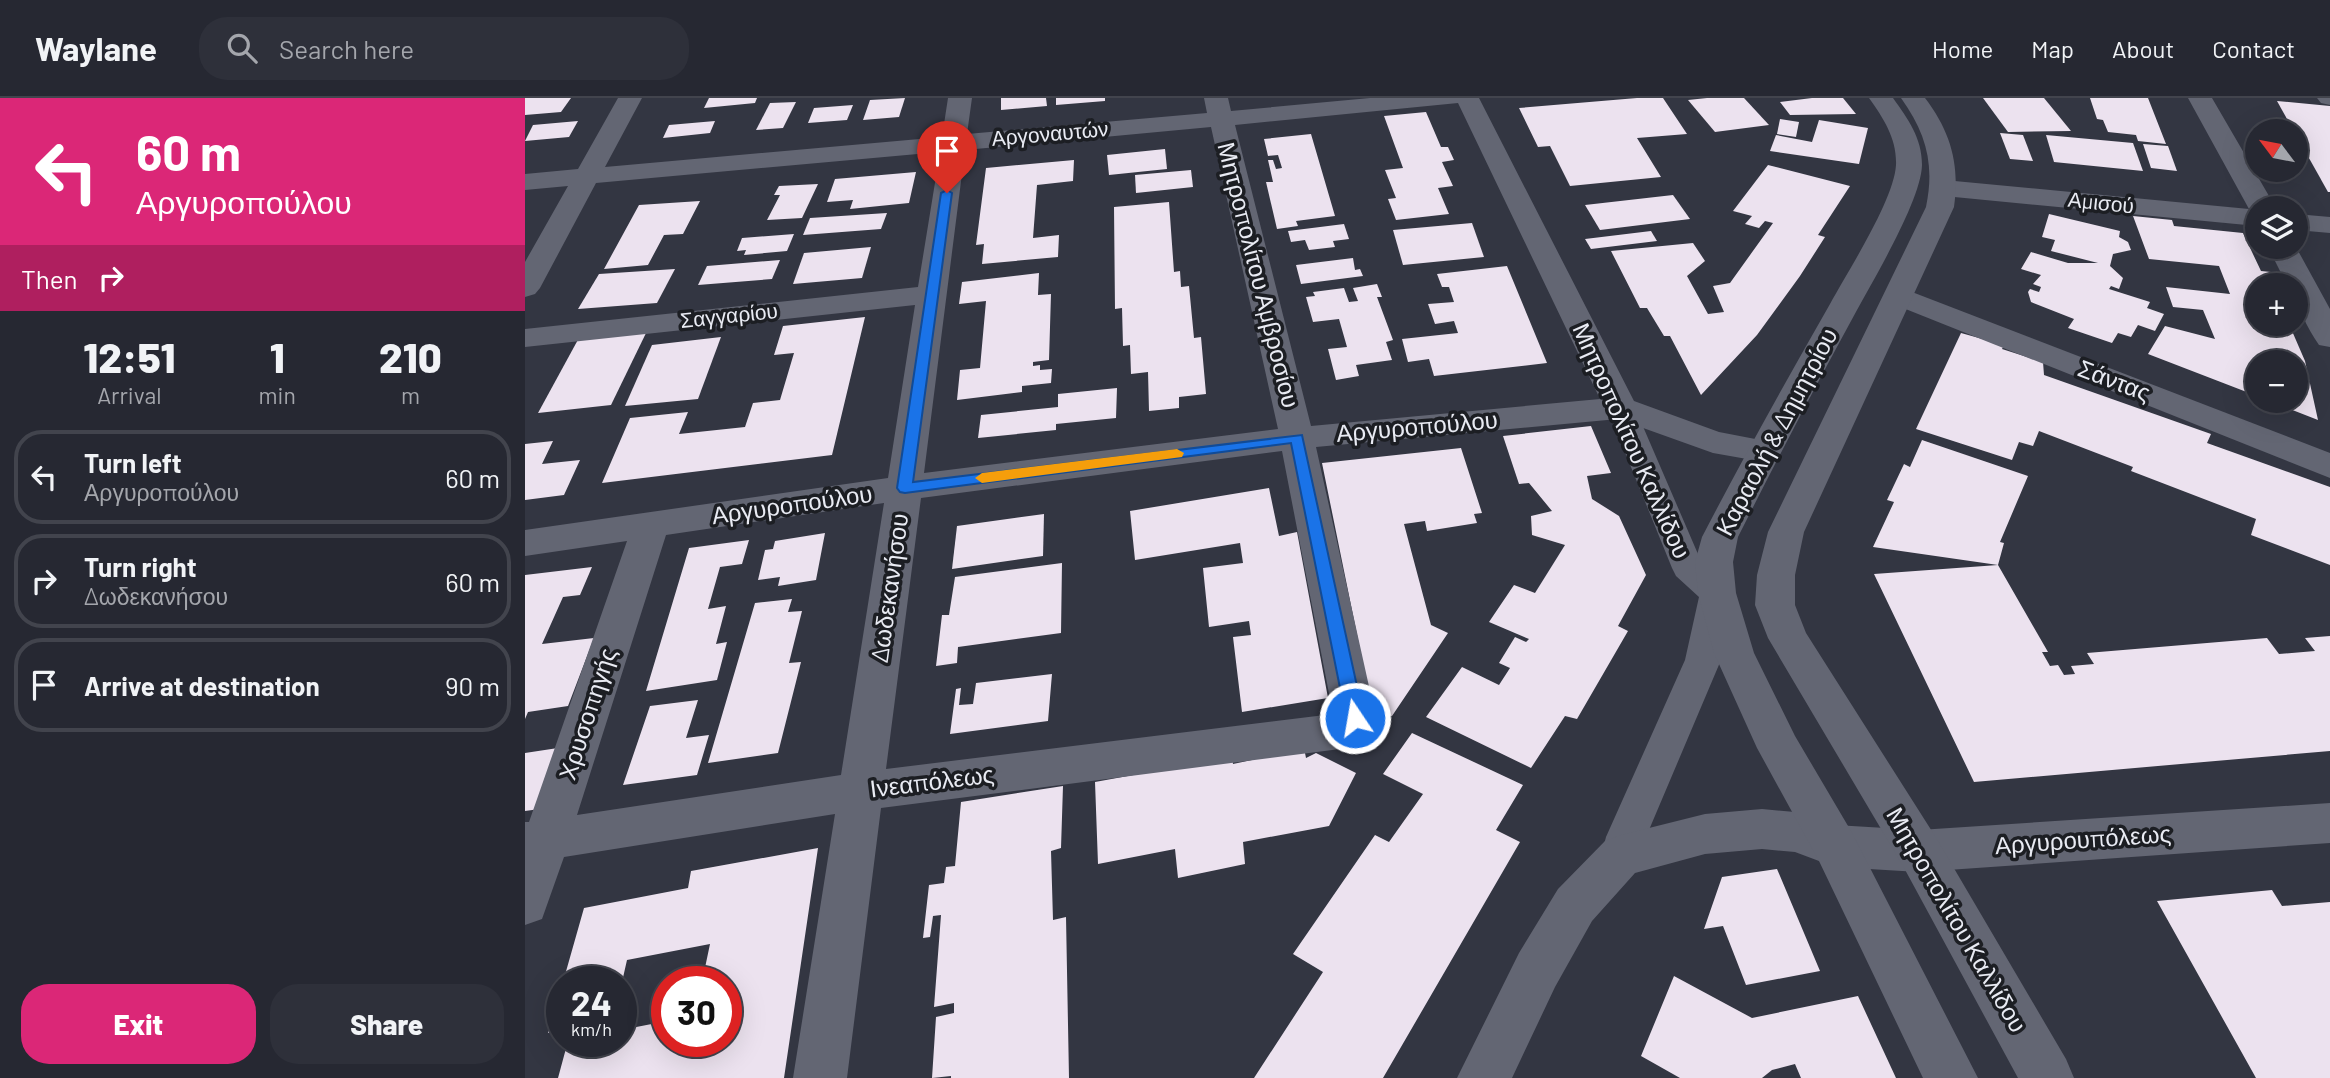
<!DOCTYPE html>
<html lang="en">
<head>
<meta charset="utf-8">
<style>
	body { margin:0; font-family:Barlow,sans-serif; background:#2e303a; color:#f1f3f6; height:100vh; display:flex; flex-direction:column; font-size:26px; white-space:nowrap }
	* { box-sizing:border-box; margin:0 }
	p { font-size:23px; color:#a4a6ac }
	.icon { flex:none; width:38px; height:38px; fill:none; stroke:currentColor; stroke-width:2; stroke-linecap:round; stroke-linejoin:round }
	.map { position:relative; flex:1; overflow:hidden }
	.drawer { display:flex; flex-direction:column; background:#262832; width:525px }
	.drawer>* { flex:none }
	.hud { background:#db2777; color:#fff; overflow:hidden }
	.needle { width:46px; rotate:302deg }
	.tools { position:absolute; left:1720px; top:21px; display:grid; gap:14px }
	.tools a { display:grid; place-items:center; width:63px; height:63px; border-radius:50%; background:#262832; box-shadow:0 7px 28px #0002,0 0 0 2px #42444d; font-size:35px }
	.speed { position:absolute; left:21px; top:868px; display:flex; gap:14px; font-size:35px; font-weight:700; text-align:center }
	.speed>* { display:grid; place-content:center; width:91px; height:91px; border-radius:50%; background:#262832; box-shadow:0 7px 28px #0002,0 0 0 2px #42444d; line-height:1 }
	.speed small { font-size:18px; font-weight:400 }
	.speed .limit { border:10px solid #d22; background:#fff; color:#111 }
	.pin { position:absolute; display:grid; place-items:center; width:60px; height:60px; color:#fff; margin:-72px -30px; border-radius:50% 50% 50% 0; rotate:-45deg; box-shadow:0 0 7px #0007 }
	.pin .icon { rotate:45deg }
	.me { position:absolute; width:77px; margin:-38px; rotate:348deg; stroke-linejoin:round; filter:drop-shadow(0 0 5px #0008) }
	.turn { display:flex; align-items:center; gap:24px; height:147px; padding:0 21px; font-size:32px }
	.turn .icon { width:91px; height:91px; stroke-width:2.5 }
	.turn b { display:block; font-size:49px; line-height:60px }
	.then { display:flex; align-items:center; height:66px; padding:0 21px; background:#0003; gap:14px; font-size:26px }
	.eta { display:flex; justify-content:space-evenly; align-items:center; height:119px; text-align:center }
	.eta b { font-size:42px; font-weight:800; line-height:49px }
	.cta { display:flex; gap:14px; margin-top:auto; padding:14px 21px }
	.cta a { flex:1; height:80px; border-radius:28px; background:#db2777; color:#fff; font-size:28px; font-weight:800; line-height:80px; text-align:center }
	.cta a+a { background:#2e303a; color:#f1f3f6 }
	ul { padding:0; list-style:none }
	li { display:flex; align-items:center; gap:21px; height:94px; margin:0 14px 10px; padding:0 7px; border:4px solid #42444d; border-radius:28px }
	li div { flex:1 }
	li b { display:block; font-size:26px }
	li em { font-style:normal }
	header { display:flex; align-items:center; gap:42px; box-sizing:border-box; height:98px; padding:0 35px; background:#262832; border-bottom:2px solid #42444d }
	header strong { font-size:33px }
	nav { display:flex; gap:38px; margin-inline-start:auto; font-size:24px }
	.search { width:490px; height:63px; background:#2e303a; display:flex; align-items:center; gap:18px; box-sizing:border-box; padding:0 24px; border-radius:28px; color:#a4a6ac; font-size:26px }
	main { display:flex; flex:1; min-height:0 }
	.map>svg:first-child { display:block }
</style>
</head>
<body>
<header>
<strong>Waylane</strong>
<div class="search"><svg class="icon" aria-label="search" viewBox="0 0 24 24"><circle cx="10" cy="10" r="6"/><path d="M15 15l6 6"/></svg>Search here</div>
<nav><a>Home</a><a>Map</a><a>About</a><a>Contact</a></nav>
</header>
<main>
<section class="drawer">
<div class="hud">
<div class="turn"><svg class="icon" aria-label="left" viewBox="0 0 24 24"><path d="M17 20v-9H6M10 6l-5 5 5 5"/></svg><div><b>60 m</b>Αργυροπούλου</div></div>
<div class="then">Then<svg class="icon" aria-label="right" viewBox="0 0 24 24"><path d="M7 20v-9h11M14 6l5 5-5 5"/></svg></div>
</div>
<div class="eta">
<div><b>12:51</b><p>Arrival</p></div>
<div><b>1</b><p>min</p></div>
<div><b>210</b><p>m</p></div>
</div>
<ul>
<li><svg class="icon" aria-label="left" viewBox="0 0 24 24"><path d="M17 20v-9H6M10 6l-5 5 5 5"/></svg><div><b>Turn left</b><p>Αργυροπούλου</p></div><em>60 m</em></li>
<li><svg class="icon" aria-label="right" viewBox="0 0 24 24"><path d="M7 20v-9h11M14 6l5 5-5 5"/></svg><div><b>Turn right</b><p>Δωδεκανήσου</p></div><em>60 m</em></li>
<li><svg class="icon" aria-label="arrive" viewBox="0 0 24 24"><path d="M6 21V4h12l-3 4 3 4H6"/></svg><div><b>Arrive at destination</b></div><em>90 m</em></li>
</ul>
<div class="cta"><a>Exit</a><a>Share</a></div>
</section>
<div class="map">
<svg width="1805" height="980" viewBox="0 0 1805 980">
	<rect width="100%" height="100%" fill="#333642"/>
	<!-- building -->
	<g fill="#ece2ef">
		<path d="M 0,0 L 46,0 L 36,14 L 0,17 Z"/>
		<path d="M 184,0 L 232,0 L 230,5 L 179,10 Z"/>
		<path d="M 380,0 L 374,19 L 338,22 L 345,2 Z"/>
		<path d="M 476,0 L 521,0 L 522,8 L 476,12 Z"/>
		<path d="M 531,0 L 580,0 L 580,3 L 531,7 Z"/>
		<path d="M 1112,0 L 1138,0 L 1162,36 L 1112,40 L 1136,79 L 1045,88 L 1025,48 L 1013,49 L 994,10 Z"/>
		<path d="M 1182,0 L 1219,0 L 1244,27 L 1190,34 L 1163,2 Z"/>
		<path d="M 1287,0 L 1318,0 L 1331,16 L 1265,17 L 1255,4 Z"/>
		<path d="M 1458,0 L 1519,0 L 1546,33 L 1483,34 Z"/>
		<path d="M 1565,0 L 1623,0 L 1641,46 L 1613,43 L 1611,37 L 1583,34 L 1578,22 L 1572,21 Z"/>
		<path d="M 1752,3 L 1805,8 L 1805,94 L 1803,94 Z"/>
		<path d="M 271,4 L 258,30 L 231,32 L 245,5 Z"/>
		<path d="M 328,7 L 322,22 L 283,25 L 289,10 Z"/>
		<path d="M 901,14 L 916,49 L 923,49 L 929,62 L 917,64 L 928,88 L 913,90 L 924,116 L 871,122 L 863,101 L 871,100 L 860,72 L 878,70 L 859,18 Z"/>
		<path d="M 1255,21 L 1274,24 L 1271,39 L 1252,36 Z"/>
		<path d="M 1294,22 L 1343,30 L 1334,66 L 1245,53 L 1251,37 L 1287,44 Z"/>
		<path d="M 53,23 L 44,39 L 0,43 L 8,27 Z"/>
		<path d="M 190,23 L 185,35 L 138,40 L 144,27 Z"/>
		<path d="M 1475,35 L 1498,37 L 1508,63 L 1485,61 Z"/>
		<path d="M 786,36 L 810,118 L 771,123 L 773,128 L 752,131 L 741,84 L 748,84 L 743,62 L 748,62 L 751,71 L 757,70 L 753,57 L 743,58 L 739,41 Z"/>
		<path d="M 1521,37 L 1608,45 L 1618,73 L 1529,64 Z"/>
		<path d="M 1618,46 L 1643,48 L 1652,73 L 1626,70 Z"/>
		<path d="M 640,51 L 642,71 L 584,77 L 582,57 Z"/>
		<path d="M 549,62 L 548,83 L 512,87 L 508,140 L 534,137 L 533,159 L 457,166 L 459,146 L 451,147 L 461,70 Z"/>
		<path d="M 1243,67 L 1325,88 L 1293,137 L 1300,139 L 1275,178 L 1232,237 L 1176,297 L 1145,238 L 1139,238 L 1122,210 L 1115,210 L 1086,153 L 1168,145 L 1180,163 L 1162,178 L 1183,216 L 1199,214 L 1188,188 L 1205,185 L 1248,125 L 1240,123 L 1234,130 L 1220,126 L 1227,118 L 1208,113 Z"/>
		<path d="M 666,72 L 668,89 L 611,95 L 610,77 Z"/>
		<path d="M 391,74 L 384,105 L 325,111 L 328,102 L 302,104 L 310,81 Z"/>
		<path d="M 293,86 L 277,120 L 242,122 L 255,97 L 249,97 L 254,88 Z"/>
		<path d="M 1148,97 L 1165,121 L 1075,132 L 1060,107 Z"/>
		<path d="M 175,103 L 158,136 L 139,137 L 123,167 L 79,171 L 114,107 Z"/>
		<path d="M 644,104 L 649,174 L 655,173 L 656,189 L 664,188 L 669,240 L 676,239 L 681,296 L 654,299 L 654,310 L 624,313 L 623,274 L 606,276 L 605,247 L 598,248 L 597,210 L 590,211 L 589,109 Z"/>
		<path d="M 362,115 L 356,131 L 278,137 L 285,120 Z"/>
		<path d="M 1524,116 L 1595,133 L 1594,139 L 1603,144 L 1606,152 L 1588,156 L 1585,168 L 1598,180 L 1594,191 L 1586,188 L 1584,191 L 1625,204 L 1622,210 L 1639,216 L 1630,233 L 1613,227 L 1606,239 L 1593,235 L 1587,245 L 1543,230 L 1549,221 L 1506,204 L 1503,194 L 1505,191 L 1514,194 L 1516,189 L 1508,186 L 1516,177 L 1496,171 L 1506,154 L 1543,165 L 1573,165 L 1526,153 L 1530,142 L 1517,139 Z"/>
		<path d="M 1608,118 L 1647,122 L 1649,128 L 1718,135 L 1736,173 L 1756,175 L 1762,187 L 1732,187 L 1732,226 L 1764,226 L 1780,263 L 1793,322 L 1744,303 L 1771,303 L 1771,264 L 1732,264 L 1732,298 L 1623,256 L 1640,228 L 1690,241 L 1678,212 L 1648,209 L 1641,189 L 1705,196 L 1694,168 L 1624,161 Z"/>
		<path d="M 947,125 L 959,159 L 878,167 L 868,132 Z"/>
		<path d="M 819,126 L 824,141 L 808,143 L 810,149 L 784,152 L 780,142 L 766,144 L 763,133 Z"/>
		<path d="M 1126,133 L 1132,143 L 1066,151 L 1060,141 Z"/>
		<path d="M 269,136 L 262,153 L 219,157 L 221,152 L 212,153 L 217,140 Z"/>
		<path d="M 346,149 L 337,180 L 268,186 L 279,155 Z"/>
		<path d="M 828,160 L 830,172 L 835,171 L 838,178 L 776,186 L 771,167 Z"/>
		<path d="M 255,162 L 247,181 L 173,187 L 182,168 Z"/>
		<path d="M 982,168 L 1022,265 L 909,278 L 904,261 L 883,264 L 877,241 L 933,235 L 929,223 L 910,226 L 903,206 L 929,204 L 924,189 L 917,189 L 912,176 Z"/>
		<path d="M 150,171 L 132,205 L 53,211 L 74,176 Z"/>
		<path d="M 514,175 L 513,197 L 526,196 L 524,262 L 508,264 L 508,268 L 515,267 L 515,272 L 527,271 L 526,285 L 497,288 L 497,294 L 432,302 L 435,272 L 455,270 L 461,203 L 434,206 L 437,184 Z"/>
		<path d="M 852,186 L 857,199 L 852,199 L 868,242 L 861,244 L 867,262 L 831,267 L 834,278 L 811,282 L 803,251 L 822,249 L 814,221 L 788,224 L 781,199 L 790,198 L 788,194 L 819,190 L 824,204 L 833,203 L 828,190 Z"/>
		<path d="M 340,219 L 307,357 L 77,385 L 105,320 L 163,314 L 154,336 L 220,329 L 228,305 L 255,302 L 269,255 L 249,257 L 258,228 Z"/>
		<path d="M 122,233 L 86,307 L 13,315 L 55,238 Z"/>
		<path d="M 1436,235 L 1479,247 L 1477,251 L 1518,264 L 1519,277 L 1686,336 L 1682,345 L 1805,389 L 1805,467 L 1726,437 L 1731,421 L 1606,373 L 1608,369 L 1514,333 L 1508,348 L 1494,344 L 1487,362 L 1391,331 Z"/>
		<path d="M 196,239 L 173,301 L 100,308 L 127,247 Z"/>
		<path d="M 592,290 L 591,320 L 531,326 L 531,332 L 453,340 L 456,317 L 533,309 L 533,296 Z"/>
		<path d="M 1066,328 L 1086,375 L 1062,378 L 1067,401 L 1094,418 L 1121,477 L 1093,528 L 1103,533 L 1052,621 L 1040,618 L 1006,670 L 901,619 L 937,569 L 974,587 L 985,570 L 974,565 L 990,539 L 1001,544 L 1004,541 L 964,524 L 989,487 L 1010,495 L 1040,447 L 1007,437 L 1006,418 L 1027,413 L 1004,385 L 994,386 L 978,338 Z"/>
		<path d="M 1397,342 L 1503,378 L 1475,444 L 1479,445 L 1473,467 L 1523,554 L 1517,554 L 1525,568 L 1533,567 L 1539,577 L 1550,576 L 1546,568 L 1569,566 L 1562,555 L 1742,540 L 1754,556 L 1790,553 L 1780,540 L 1805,538 L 1805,653 L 1449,684 L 1349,476 L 1473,467 L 1348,449 L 1369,404 L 1362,402 L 1379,366 L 1385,369 Z"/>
		<path d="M 28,343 L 17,366 L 55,362 L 39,397 L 0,402 L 0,346 Z"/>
		<path d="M 936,350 L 957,415 L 949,416 L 952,425 L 902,433 L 900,423 L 879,426 L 906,527 L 923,535 L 867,618 L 848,615 L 797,365 Z"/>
		<path d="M 744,390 L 754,438 L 772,434 L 803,600 L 717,614 L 708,539 L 726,537 L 724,523 L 684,529 L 678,470 L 718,465 L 715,445 L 610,462 L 605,413 Z"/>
		<path d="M 519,416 L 518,458 L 427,471 L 432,428 Z"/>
		<path d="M 300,435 L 291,482 L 253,488 L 255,479 L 233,482 L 240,452 L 248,451 L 250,443 Z"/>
		<path d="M 224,442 L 217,466 L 195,469 L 183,511 L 201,508 L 191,546 L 202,544 L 192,582 L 121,593 L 164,450 Z"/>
		<path d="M 537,465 L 536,535 L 433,549 L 432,565 L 411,568 L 417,517 L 424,517 L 430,479 Z"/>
		<path d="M 67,469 L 55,497 L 38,499 L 17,546 L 69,540 L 43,608 L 3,614 L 0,621 L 0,477 Z"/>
		<path d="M 267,501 L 263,514 L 277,513 L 264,565 L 276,564 L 253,655 L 183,665 L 230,505 Z"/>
		<path d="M 527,576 L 523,623 L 425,636 L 431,591 L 436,590 L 434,607 L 448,606 L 451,585 Z"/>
		<path d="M 173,602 L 161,640 L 184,637 L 172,677 L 98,687 L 125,608 Z"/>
		<path d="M 887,635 L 998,687 L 971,732 L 995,744 L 858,980 L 729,980 L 798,874 L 768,856 L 850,737 L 864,744 L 898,696 L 858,676 Z"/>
		<path d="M 778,645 L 781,660 L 791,655 L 831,675 L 804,728 L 718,744 L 720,766 L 653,780 L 650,751 L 573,766 L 570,684 L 707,659 L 708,666 L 727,662 Z"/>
		<path d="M 46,648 L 22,710 L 0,713 L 0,655 Z"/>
		<path d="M 538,688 L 536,750 L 526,753 L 528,822 L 541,819 L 544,980 L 426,980 L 426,978 L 407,980 L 411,919 L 429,915 L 429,905 L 409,909 L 416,817 L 408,818 L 405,839 L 398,840 L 404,787 L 419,785 L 421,769 L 430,768 L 436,704 Z"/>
		<path d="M 293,750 L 259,980 L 33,980 L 43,943 L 96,943 L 96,932 L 142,923 L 142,943 L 201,943 L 201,884 L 177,884 L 185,846 L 102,862 L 97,884 L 38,884 L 59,810 L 163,790 L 166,773 Z"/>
		<path d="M 1252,771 L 1295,873 L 1221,887 L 1198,828 L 1179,831 L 1197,779 Z"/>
		<path d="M 1747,792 L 1757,808 L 1805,804 L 1805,980 L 1731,980 L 1632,803 Z"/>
		<path d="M 1149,878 L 1227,920 L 1333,898 L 1371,980 L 1276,980 L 1270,966 L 1247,972 L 1237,980 L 1155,980 L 1116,958 Z"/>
		<path d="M 36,891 L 37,932 L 23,935 Z"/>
	</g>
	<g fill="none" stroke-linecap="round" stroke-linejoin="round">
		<!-- pedestrian -->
		<path fill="#636673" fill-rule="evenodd" d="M 1096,301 L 1106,304 L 1110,310 L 1176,463 L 1204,486 L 1209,495 L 1196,562 L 1121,739 L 1110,771 L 1096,776 L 1082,771 L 1076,758 L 1081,739 L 1160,562 L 1174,499 L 1151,478 L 1147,470 L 1082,310 L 1086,304 Z"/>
		<!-- minor -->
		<g fill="#636673" fill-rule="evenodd">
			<path d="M 93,0 L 117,0 L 80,69 L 417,39 L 423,0 L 447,0 L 442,36 L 682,15 L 679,0 L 703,0 L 706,13 L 845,0 L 954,0 L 1109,303 L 1194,334 L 1251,345 L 1256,353 L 1251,361 L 1239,364 L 1188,355 L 1093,321 L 791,349 L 851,620 L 842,640 L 815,651 L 356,710 L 322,980 L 268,980 L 310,716 L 39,759 L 17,821 L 0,827 L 0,724 L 4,724 L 102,443 L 0,458 L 0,432 L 363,380 L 390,207 L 0,249 L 0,231 L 393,189 L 415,54 L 71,85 L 15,190 L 10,196 L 0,199 L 0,164 L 43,88 L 0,92 L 0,76 L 53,71 ZM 933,5 L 1075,301 L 786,328 L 710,27 ZM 686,29 L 753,331 L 399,375 L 440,52 ZM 757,353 L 808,616 L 361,671 L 396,400 ZM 359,405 L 316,677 L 52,717 L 141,437 Z"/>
			<path d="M 1663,0 L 1687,0 L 1751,110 L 1732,110 L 1732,128 L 1419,98 L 1410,96 L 1406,90 L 1410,84 L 1419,82 L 1724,111 Z"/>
			<path d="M 1792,0 L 1805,0 L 1805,7 L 1796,5 Z"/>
			<path d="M 1771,116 L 1805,119 L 1805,135 L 1771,132 Z"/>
			<path d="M 1743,149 L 1771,149 L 1805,211 L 1805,249 L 1794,247 C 1782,229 1771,209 1771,187 L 1762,187 Z"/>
			<path d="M 1374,189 L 1805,355 L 1805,380 L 1363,204 L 1359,198 L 1363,192 Z"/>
		</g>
		<!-- tertiary -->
		<path fill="#636673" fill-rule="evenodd" d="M 1805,705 L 1805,745 L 1394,774 L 1310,769 L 1270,754 L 1237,751 L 1180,756 L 1110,775 L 1067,823 L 1030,889 L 987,980 L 932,980 L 994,855 L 1033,791 L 1080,743 L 1096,737 L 1180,716 L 1237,711 L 1270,714 L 1310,727 L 1394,732 Z"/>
		<!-- secondary -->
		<g fill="#636673" fill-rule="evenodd">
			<path d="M 1344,0 L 1368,0 C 1383,21 1397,40 1397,67 C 1396,102 1350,179 1332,212 C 1291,287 1251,363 1213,439 L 1208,464 L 1211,495 L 1229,555 L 1270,638 L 1326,733 L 1453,980 L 1398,980 L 1294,763 L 1232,650 L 1189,555 L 1173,495 L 1170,464 L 1177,439 C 1218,360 1261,283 1305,206 C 1323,173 1369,102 1371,67 C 1372,41 1359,21 1344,0 Z"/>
			<path d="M 1376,0 L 1400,0 C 1426,34 1435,67 1429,109 L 1279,434 L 1270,477 L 1270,507 L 1281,535 L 1410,738 L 1541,961 L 1549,980 L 1493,980 L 1378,768 L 1243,540 L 1230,507 L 1232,477 L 1243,434 L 1401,109 C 1410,66 1401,35 1376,0 Z"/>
		</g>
	</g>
	<!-- route -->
	<path fill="#1a73e8" stroke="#114b97" stroke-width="2" d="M 422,92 L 427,95 L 388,384 L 777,337 L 839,620 L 836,625 L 830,627 L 824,625 L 821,620 L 766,345 L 380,395 L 375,394 L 372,390 L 416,95 Z"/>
	<!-- slow -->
	<path fill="#f59e0b" d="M 652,351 L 659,355 L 657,359 L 457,385 L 450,380 L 457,375 Z"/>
	<g text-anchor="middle" stroke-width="7" stroke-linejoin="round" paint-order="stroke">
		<!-- far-street labels -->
		<g font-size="21" fill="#e9ebf3" stroke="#1c1e23">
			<text transform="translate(525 36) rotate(-5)" y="7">Αργοναυτών</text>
			<text transform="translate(1576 105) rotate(6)" y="7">Αμισού</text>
			<text transform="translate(204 218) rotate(-6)" y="7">Σαγγαρίου</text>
		</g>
		<!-- street labels -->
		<g font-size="24" fill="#e9ebf3" stroke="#1c1e23">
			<text transform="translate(733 177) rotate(76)" y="8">Μητροπολίτου Αμβροσίου</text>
			<text transform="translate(1589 283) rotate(21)" y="8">Σάντας</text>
			<text transform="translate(892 329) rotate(-5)" y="8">Αργυροπούλου</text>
			<text transform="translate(1252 334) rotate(-62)" y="8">Καραολή &amp; Δημητρίου</text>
			<text transform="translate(1106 343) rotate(66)" y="8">Μητροπολίτου Καλλίδου</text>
			<text transform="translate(267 407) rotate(-8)" y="8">Αργυροπούλου</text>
			<text transform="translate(365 490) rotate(-82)" y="8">Δωδεκανήσου</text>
			<text transform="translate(63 616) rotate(-72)" y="8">Χρυσοπηγής</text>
			<text transform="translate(407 684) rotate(-7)" y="8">Ινεαπόλεως</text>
			<text transform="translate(1558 742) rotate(-4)" y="8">Αργυρουπόλεως</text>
			<text transform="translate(1431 822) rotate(60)" y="8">Μητροπολίτου Καλλίδου</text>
		</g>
	</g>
</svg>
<div class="tools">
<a><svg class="needle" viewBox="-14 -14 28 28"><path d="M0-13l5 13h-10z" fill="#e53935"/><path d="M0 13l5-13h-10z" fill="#a4a6ac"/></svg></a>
<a><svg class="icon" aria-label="layers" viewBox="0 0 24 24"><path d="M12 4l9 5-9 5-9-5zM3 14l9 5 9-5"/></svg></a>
<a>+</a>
<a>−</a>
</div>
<div class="speed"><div>24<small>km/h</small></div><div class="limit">30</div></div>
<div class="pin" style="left:422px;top:95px;background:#d93025"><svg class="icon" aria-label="arrive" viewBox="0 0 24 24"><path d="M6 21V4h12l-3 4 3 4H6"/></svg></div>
<svg class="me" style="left:830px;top:620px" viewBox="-20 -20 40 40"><circle r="17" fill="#1a73e8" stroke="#fff" stroke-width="3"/><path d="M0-11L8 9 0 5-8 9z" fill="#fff"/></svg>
</div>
</main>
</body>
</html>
